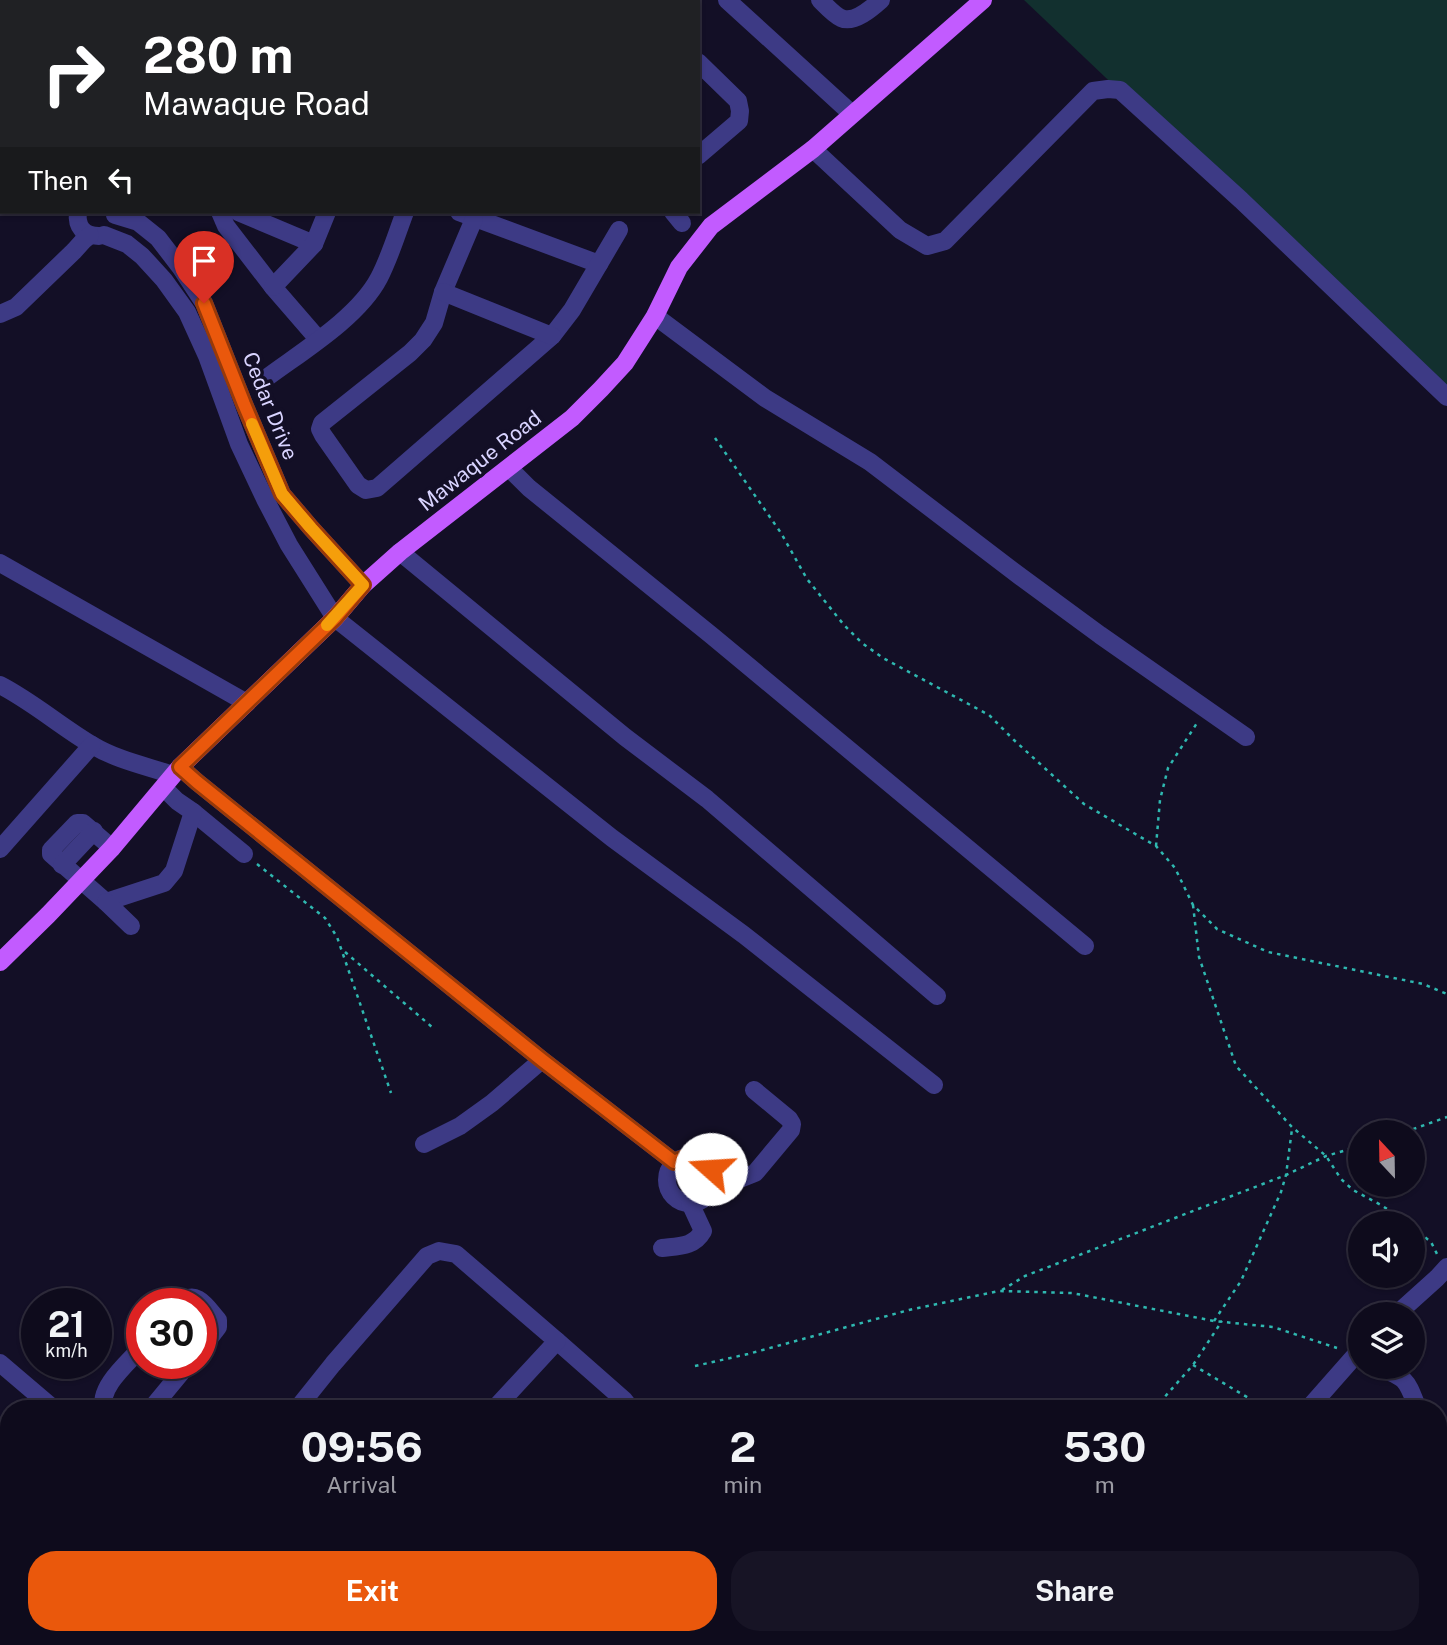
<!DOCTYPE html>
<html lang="en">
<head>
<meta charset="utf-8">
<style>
	body { margin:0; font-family:"Public Sans",sans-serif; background:#171425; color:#f1f3f6; height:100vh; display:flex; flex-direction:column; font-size:26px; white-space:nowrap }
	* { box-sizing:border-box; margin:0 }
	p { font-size:23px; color:#9b9ba3 }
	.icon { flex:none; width:38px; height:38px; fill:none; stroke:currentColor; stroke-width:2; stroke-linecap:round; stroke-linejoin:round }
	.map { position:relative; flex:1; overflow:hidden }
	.sheet { position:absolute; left:0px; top:1400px; width:1447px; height:245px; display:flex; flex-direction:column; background:#0e0b1c; border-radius:28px 28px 0 0; box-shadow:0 2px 5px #0004,0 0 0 2px #2e2b3b }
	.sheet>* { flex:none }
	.guide { position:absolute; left:0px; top:0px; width:700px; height:214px; box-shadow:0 2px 5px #0004,0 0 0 2px #2e2b3b; background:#202124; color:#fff; overflow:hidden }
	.needle { width:46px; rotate:338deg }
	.fabs { position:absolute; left:1348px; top:1120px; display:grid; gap:14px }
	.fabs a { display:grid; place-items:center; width:77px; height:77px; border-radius:50%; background:#0e0b1c; box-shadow:0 2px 5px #0004,0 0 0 2px #2e2b3b; font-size:35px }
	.speed { position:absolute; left:21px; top:1288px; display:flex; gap:14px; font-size:35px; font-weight:700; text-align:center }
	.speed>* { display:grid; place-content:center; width:91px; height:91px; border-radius:50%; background:#0e0b1c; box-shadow:0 2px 5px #0004,0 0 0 2px #2e2b3b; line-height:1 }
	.speed small { font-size:18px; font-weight:400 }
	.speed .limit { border:10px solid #d22; background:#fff; color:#111 }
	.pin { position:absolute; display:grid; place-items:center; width:60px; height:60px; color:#fff; margin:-72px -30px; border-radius:50% 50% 50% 0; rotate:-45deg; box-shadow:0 0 7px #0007 }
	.pin .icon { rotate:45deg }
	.me { position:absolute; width:77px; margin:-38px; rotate:289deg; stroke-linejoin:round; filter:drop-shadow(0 0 5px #0008) }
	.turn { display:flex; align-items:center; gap:24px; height:147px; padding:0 28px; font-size:32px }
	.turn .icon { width:91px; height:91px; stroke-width:2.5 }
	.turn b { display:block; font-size:49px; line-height:60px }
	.then { display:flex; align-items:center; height:66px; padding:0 28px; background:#0003; gap:14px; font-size:26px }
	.eta { display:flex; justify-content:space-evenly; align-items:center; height:119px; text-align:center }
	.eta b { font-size:42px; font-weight:700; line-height:49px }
	.button { display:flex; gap:14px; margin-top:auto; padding:14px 28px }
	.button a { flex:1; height:80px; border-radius:28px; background:#ea580c; color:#fff; font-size:28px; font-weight:700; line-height:80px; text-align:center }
	.button a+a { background:#171425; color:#f1f3f6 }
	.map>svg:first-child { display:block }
</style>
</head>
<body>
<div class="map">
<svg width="1447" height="1645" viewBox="0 0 1447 1645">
	<rect width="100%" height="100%" fill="#130f26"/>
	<!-- green -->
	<path fill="#12302f" d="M 1024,0 L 1447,0 L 1447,402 Z"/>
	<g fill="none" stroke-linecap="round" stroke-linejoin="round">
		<!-- path -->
		<g stroke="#2fb8b0" stroke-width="2.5" stroke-dasharray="3.5 5" stroke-linecap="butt">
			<path d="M 715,438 L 781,533 L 807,579 L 844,625 L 862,643 L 883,658 L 989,715 L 1015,741 L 1084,804 L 1156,846 L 1175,868 L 1193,905 L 1217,929 L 1268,952 L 1423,984 L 1447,994"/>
			<path d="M 1156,846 L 1160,800 L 1168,768 L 1197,723"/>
			<path d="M 257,864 L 325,918 L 337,937 L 391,1093"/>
			<path d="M 1193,905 L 1199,957 L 1236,1066 L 1292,1127 L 1326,1156 L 1341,1179 L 1353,1190 L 1381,1205 L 1408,1223"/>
			<path d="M 345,952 L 432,1027"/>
			<path d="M 1405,1132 L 1447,1117"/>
			<path d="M 1412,1227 L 1431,1242 L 1437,1254"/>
			<path d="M 1002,1290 L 1025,1276 L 1286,1175 L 1326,1156 L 1360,1146"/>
			<path d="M 1214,1321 L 1241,1281 L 1281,1192 L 1286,1175 L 1292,1129"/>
			<path d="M 1193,1365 L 1267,1409"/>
			<path d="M 695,1366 L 748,1354 L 909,1310 L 999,1291 L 1072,1293 L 1214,1321 L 1273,1327 L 1337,1348"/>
			<path d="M 1154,1409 L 1193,1365 L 1222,1321"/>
			<path d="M 238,1645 L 245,1636"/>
		</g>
		<!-- minor -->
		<g stroke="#3d3a85" stroke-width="18">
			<path d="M 386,0 L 390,2"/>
			<path d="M 635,0 L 636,2"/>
			<path d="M 727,0 L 852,114"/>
			<path d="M 820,0 C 826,6 834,15 841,18 C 854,24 872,8 881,0"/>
			<path d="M 268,2 L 269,0"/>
			<path d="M 412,2 L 413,0"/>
			<path d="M 494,2 L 495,0"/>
			<path d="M 589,2 L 590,0"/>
			<path d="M 0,7 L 2,7"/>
			<path d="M 698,62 L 738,101 L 740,111 L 739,121 L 698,156"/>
			<path d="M 813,149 L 900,230 L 927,246 L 945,241 L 1093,91 L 1108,89 L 1120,90 L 1241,200 L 1447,397"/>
			<path d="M 78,212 C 76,227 84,236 99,236"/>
			<path d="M 220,212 L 226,226 L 273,287 L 318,339"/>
			<path d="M 238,212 L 314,244"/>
			<path d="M 459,212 L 599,264"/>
			<path d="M 673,212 L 682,223"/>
			<path d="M 115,215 L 138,222 L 158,238 L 181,268 L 204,303 L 244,404 L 282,494 L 311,528 L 363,585"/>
			<path d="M 474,219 L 443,292 L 434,323 L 423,340 L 410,353 L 322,423 L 320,429 L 323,435 L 358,485 L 366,490 L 377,488 L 552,336 L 572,310 L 619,230"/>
			<path d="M 104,235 L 127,244 L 142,256 L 164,280 L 187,312 L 207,356 L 239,444 L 265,499 L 289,545 L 335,618 L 612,838 L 744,935 L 934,1085"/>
			<path d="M 273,287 L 314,244 L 327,212"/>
			<path d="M 443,292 L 552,336"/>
			<path d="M 0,314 L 16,307 L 74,251 L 83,241 L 90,235"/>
			<path d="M 655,316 L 765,398 L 870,462 L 1021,577 L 1100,635 L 1246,737"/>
			<path d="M 265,379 C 301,352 358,318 379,278 C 390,257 397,233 405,212"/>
			<path d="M 509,468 L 529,488 L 711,635 L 1085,946"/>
			<path d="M 400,552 L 625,737 L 707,799 L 937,996"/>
			<path d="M 0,563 L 247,703"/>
			<path d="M 0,685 C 33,702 60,726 92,745 C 117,760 146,766 173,775"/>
			<path d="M 180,767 L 197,782 L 542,1060 L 674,1162"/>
			<path d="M 193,812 L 244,854"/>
			<path d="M 112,848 L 83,823 L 77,823 L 51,850 L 51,854 L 106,902 L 164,883 L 174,871 L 193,812 L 177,801 L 164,788"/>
			<path d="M 0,849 L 92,745"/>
			<path d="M 62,865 L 94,831"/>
			<path d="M 106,902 L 131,926"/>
			<path d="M 424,1144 L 460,1126 L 492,1103 L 542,1060"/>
			<circle cx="690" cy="1180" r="23"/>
			<path d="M 714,1179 L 740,1179 L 755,1173 L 791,1130 L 792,1124 L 789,1119 L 754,1090"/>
			<path d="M 662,1248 C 679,1246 694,1247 703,1231 L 690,1203"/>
			<path d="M 181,1304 C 196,1287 208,1309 218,1320 L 218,1327 L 201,1349"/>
			<path d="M 1397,1314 L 1437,1278 L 1447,1267"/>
			<path d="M 557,1341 L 624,1400 L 631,1409"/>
			<path d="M 0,1363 L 54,1409"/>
			<path d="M 1378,1367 C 1408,1379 1406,1379 1418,1409"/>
			<path d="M 104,1409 C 98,1387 128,1363 142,1347"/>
			<path d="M 151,1409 L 189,1363"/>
			<path d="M 297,1409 L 333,1364 L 427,1256 L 439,1251 L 456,1254 L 557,1341 L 494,1409"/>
			<path d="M 1308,1409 L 1360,1350"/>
			<path d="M 0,1441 L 9,1432"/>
			<path d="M 1438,1461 L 1447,1483"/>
			<path d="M 1438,1570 L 1447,1579"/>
			<path d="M 0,1585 L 9,1581"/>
			<path d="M 311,1636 L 321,1645"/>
			<path d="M 507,1636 L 518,1645"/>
			<path d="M 1033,1636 L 1034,1638"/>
			<path d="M 575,1645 L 583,1636"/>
			<path d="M 725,1645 L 732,1636"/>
			<path d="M 890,1645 L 896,1636"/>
			<path d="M 1058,1645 L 1067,1636"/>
		</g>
		<!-- major -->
		<path stroke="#c25bff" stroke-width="18" d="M 0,962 L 48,915 L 112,848 L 180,767 L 335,618 L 363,585 L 400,552 L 572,418 L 601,389 L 625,363 L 655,316 L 679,267 L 711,226 L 813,149 L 983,0"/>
	</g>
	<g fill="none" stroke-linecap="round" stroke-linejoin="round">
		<defs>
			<path id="route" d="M 204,303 L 244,404 L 282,494 L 311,528 L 363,585 L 335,618 L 180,767 L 197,782 L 542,1060 L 674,1162 C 690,1154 699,1156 711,1169"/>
		</defs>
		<!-- route casing -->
		<use href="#route" stroke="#983908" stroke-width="18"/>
		<!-- route -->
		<use href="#route" stroke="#ea580c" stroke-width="12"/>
		<!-- slow -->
		<path stroke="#f59e0b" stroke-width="12" d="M 252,424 L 282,494 L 311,528 L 363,585 L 327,625"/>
	</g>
	<g text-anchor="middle" stroke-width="7" stroke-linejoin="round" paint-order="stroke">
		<!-- street labels -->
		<g font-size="21" fill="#d9d4ff" stroke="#130f26">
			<text transform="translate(270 406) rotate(68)" y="7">Cedar Drive</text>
			<text transform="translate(480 461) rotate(-38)" y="7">Mawaque Road</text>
		</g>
	</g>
</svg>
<div class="fabs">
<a><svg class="needle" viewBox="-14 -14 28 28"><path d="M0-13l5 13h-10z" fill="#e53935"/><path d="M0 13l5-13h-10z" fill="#9b9ba3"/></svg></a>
<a><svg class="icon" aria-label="sound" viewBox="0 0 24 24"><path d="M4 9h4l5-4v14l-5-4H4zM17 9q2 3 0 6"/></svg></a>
<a><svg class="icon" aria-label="layers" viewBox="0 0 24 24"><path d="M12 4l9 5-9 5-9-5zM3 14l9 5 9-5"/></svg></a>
</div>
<div class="speed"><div>21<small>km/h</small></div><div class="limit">30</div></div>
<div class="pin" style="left:204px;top:303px;background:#d93025"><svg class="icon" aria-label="arrive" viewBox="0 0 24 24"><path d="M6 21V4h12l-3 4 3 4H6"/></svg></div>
<svg class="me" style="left:711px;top:1169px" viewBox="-20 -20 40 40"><circle r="19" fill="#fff"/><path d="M0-13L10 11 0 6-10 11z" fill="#ea580c"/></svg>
<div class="guide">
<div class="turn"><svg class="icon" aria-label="right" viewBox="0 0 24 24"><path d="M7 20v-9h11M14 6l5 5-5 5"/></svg><div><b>280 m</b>Mawaque Road</div></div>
<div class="then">Then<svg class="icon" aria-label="left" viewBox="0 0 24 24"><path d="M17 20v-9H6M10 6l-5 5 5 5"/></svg></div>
</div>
<section class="sheet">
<div class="eta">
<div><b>09:56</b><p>Arrival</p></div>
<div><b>2</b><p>min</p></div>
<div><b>530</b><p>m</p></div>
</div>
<div class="button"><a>Exit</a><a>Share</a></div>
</section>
</div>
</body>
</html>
